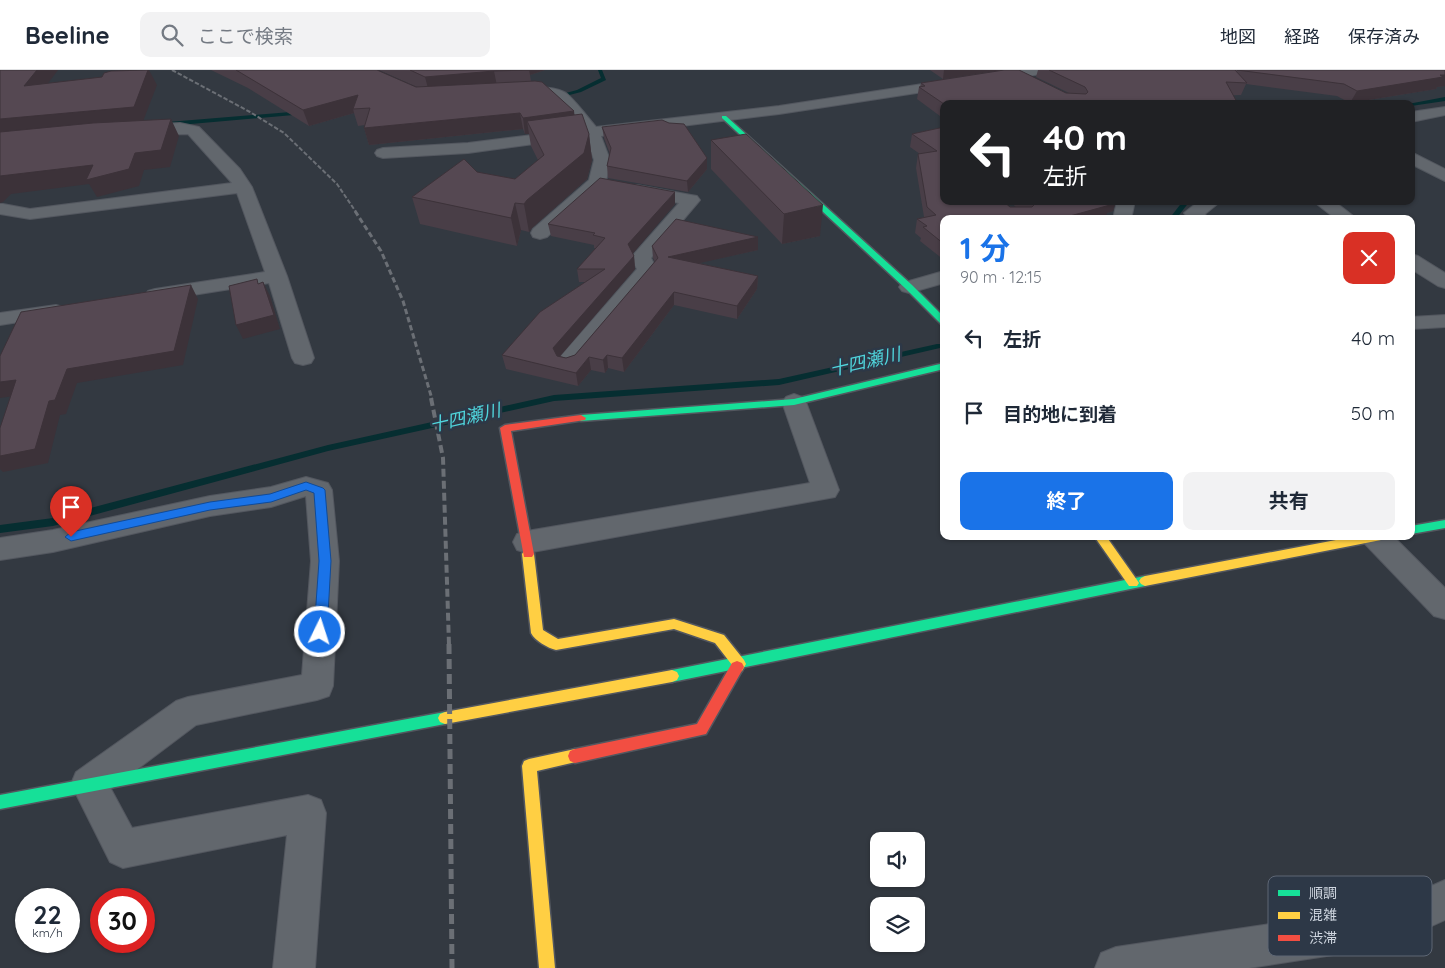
<!DOCTYPE html>
<html lang="ja">
<head>
<meta charset="utf-8">
<style>
	body { margin:0; font-family:Quicksand,"Noto Sans JP",sans-serif; background:#f2f2f3; color:#1f2937; height:100vh; display:flex; flex-direction:column; font-size:19px; white-space:nowrap }
	* { box-sizing:border-box; margin:0 }
	p { font-size:16px; color:#747a83 }
	.icon { flex:none; width:28px; height:28px; fill:none; stroke:currentColor; stroke-width:2; stroke-linecap:round; stroke-linejoin:round }
	.map { position:relative; flex:1; overflow:hidden }
	.panel { position:absolute; left:940px; top:145px; width:475px; height:325px; display:flex; flex-direction:column; background:#fff; border-radius:10px; box-shadow:0 1px 4px #0004 }
	.panel>* { flex:none }
	.hud { position:absolute; left:940px; top:30px; width:475px; height:105px; border-radius:10px; box-shadow:0 1px 4px #0004; background:#202124; color:#fff; overflow:hidden }
	.fabs { position:absolute; left:870px; top:762px; display:grid; gap:10px }
	.fabs a { display:grid; place-items:center; width:55px; height:55px; border-radius:10px; background:#fff; box-shadow:0 1px 4px #0004; font-size:25px }
	.speed { position:absolute; left:15px; top:818px; display:flex; gap:10px; font-size:25px; font-weight:700; text-align:center }
	.speed>* { display:grid; place-content:center; width:65px; height:65px; border-radius:50%; background:#fff; box-shadow:0 1px 4px #0004; line-height:1 }
	.speed small { font-size:12px; font-weight:400 }
	.speed .limit { border:8px solid #d22; background:#fff; color:#111 }
	.pin { position:absolute; display:grid; place-items:center; width:42px; height:42px; color:#fff; margin:-51px -21px; border-radius:50% 50% 50% 0; rotate:-45deg; box-shadow:0 0 5px #0007 }
	.pin .icon { rotate:45deg }
	.me { position:absolute; width:55px; margin:-28px; rotate:4deg; stroke-linejoin:round; filter:drop-shadow(0 0 4px #0008) }
	.turn { display:flex; align-items:center; gap:18px; height:105px; padding:0 20px; font-size:22px }
	.turn .icon { width:65px; height:65px; stroke-width:2.5 }
	.turn b { display:block; font-size:35px; line-height:42px }
	.round { display:grid; place-items:center; flex:none; width:52px; height:52px; border-radius:10px; background:#f2f2f3 }
	.overview { display:flex; align-items:center; justify-content:space-between; height:85px; padding:0 20px }
	h1 { font-size:30px; font-weight:700; line-height:38px; color:#1a73e8 }
	.cta { display:flex; gap:10px; margin-top:auto; padding:10px 20px }
	.cta a { flex:1; height:58px; border-radius:10px; background:#1a73e8; color:#fff; font-size:20px; font-weight:700; line-height:58px; text-align:center }
	.cta a+a { background:#f2f2f3; color:#1f2937 }
	ul { padding:0; list-style:none }
	li { display:flex; align-items:center; gap:15px; height:75px; padding:0 20px }
	li div { flex:1 }
	li b { display:block; font-size:19px }
	li em { font-style:normal }
	header { display:flex; align-items:center; gap:30px; box-sizing:border-box; height:70px; padding:0 25px; background:#fff; border-bottom:1px solid #e0e1e3 }
	header strong { font-size:24px }
	nav { display:flex; gap:28px; margin-inline-start:auto; font-size:18px }
	.search { width:350px; height:45px; background:#f2f2f3; display:flex; align-items:center; gap:12px; box-sizing:border-box; padding:0 18px; border-radius:10px; color:#747a83; font-size:19px }
	.map>svg:first-child { display:block }
</style>
</head>
<body>
<header>
<strong>Beeline</strong>
<div class="search"><svg class="icon" aria-label="search" viewBox="0 0 24 24"><circle cx="10" cy="10" r="6"/><path d="M15 15l6 6"/></svg>ここで検索</div>
<nav><a>地図</a><a>経路</a><a>保存済み</a></nav>
</header>
<div class="map">
<svg width="1445" height="898" viewBox="0 0 1445 898">
	<rect width="100%" height="100%" fill="#333941"/>
	<g fill="none" stroke-linecap="round" stroke-linejoin="round">
		<!-- stream -->
		<g fill="#062e31" fill-rule="evenodd">
			<path d="M 598,0 L 602,0 L 606,10 L 581,22 L 554,29 L 551,27 L 577,20 L 601,8 Z"/>
			<path d="M 1445,27 L 1445,31 L 1411,36 L 1411,34 L 1408,34 Z"/>
			<path d="M 303,41 L 305,42 L 305,44 L 168,56 L 165,54 L 168,52 Z"/>
			<path d="M 1183,131 L 1190,131 L 1176,149 L 1169,149 Z"/>
			<path d="M 937,274 L 940,274 L 940,278 L 779,315 L 554,331 L 328,381 L 53,456 L 0,463 L 0,455 L 53,448 L 328,375 L 554,325 L 779,309 Z"/>
		</g>
		<defs>
			<g id="street">
				<path d="M 1014,0 L 1048,0 L 1041,4 L 779,44 L 601,66 L 610,90 L 606,112 L 547,167 L 540,169 L 533,167 L 531,163 L 533,159 L 589,110 L 594,90 L 586,67 L 468,83 L 383,88 L 377,86 L 375,83 L 377,80 L 383,78 L 468,73 L 581,59 L 554,28 L 538,25 L 513,26 L 511,23 L 513,20 C 526,17 551,15 564,22 C 572,26 589,49 596,57 L 779,36 Z"/>
				<path d="M 1445,37 L 1445,45 L 1411,52 L 1411,42 Z"/>
				<path d="M 180,53 L 199,57 L 240,99 L 252,117 L 287,206 L 314,288 L 311,293 L 303,295 L 295,293 L 292,288 L 269,213 L 155,231 L 148,229 L 145,225 L 148,221 L 155,219 L 265,202 L 237,123 L 30,149 L 0,144 L 0,134 L 3,134 L 30,139 L 232,113 L 188,64 L 139,65 L 133,63 L 131,60 L 133,57 L 139,55 Z"/>
				<path d="M 1411,82 L 1445,99 L 1445,111 L 1411,94 Z"/>
				<path d="M 637,115 L 691,125 L 697,126 L 700,130 L 651,188 L 657,200 L 654,204 L 576,297 L 568,299 L 560,297 L 557,292 L 560,287 L 637,199 L 631,188 L 634,184 L 679,133 L 631,124 L 628,120 L 631,116 Z"/>
				<path d="M 1117,131 L 1135,131 L 1131,149 L 1113,149 Z"/>
				<path d="M 1199,131 L 1221,131 L 1205,144 L 1209,149 L 1189,149 L 1184,143 Z"/>
				<path d="M 1313,131 L 1334,131 L 1357,149 L 1336,149 Z"/>
				<path d="M 1411,184 L 1418,186 L 1445,203 L 1445,218 L 1438,216 L 1411,199 Z"/>
				<path d="M 944,201 L 944,213 L 909,223 L 902,221 L 899,217 L 902,213 Z"/>
				<path d="M 56,235 L 63,237 L 67,241 L 63,245 L 0,255 L 0,243 Z"/>
				<path d="M 1445,245 L 1445,257 L 1411,259 L 1411,247 Z"/>
				<path d="M 794,324 L 802,327 L 806,332 L 839,420 L 835,427 L 527,483 L 517,480 L 513,472 L 517,464 L 527,461 L 810,413 L 782,332 L 786,327 Z"/>
				<path d="M 306,407 L 328,413 L 332,420 L 339,491 L 333,616 L 329,626 L 317,630 L 196,655 L 111,719 L 132,758 L 308,725 L 321,730 L 326,743 L 315,898 L 273,898 L 287,765 L 123,798 L 110,792 L 71,714 L 76,702 L 176,631 L 188,627 L 302,605 L 311,491 L 306,426 L 271,437 L 210,446 L 53,482 L 0,490 L 0,468 L 53,460 L 210,426 L 271,417 Z"/>
				<path d="M 1361,466 L 1393,466 L 1445,518 L 1445,549 L 1434,546 L 1365,474 Z"/>
				<path d="M 1445,810 L 1445,850 L 1385,877 L 1249,898 L 1095,898 L 1101,883 L 1116,877 L 1384,837 Z"/>
			</g>
			<g id="fast">
				<path d="M 722,46 L 726,46 L 912,215 L 944,247 L 944,255 L 941,254 L 906,219 L 722,48 Z"/>
				<path d="M 944,293 L 944,299 L 794,335 L 581,351 L 576,348 L 581,345 L 794,329 Z"/>
				<path d="M 1445,450 L 1445,458 L 1411,464 L 1411,456 Z"/>
				<path d="M 1145,506 L 1149,508 L 1151,511 L 1149,514 L 1145,516 L 672,612 L 667,610 L 665,606 L 667,602 L 672,600 Z"/>
				<path d="M 445,642 L 450,644 L 452,648 L 450,652 L 445,654 L 0,739 L 0,725 Z"/>
			</g>
			<g id="slow">
				<path d="M 1094,466 L 1106,466 L 1137,510 L 1139,513 L 1137,516 L 1129,516 Z"/>
				<path d="M 1357,466 L 1387,466 L 1381,470 L 1145,516 L 1141,514 L 1139,511 L 1141,508 L 1145,506 Z"/>
				<path d="M 528,479 L 532,481 L 534,484 L 543,560 L 558,569 L 674,549 L 724,565 L 744,590 L 746,594 L 742,601 L 737,603 L 732,601 L 730,597 L 732,595 L 715,573 L 674,559 L 556,580 C 548,578 535,571 531,563 L 522,484 L 524,481 Z"/>
				<path d="M 672,600 L 677,602 L 679,606 L 677,610 L 672,612 L 445,654 L 440,652 L 438,648 L 440,644 L 445,642 Z"/>
				<path d="M 575,679 L 580,681 L 582,686 L 580,691 L 537,701 L 555,898 L 539,898 L 522,696 L 524,691 L 529,689 Z"/>
			</g>
			<g id="jam">
				<path d="M 581,345 L 586,348 L 585,350 L 511,361 L 534,484 L 532,487 L 524,487 L 500,358 L 505,355 Z"/>
				<path d="M 737,591 L 742,593 L 744,597 L 706,664 L 575,693 L 570,691 L 568,686 L 570,681 L 575,679 L 697,654 L 732,593 Z"/>
			</g>
		</defs>
		<!-- street casing -->
		<use href="#street" stroke="#53575f" stroke-width="2"/>
		<!-- fast casing -->
		<use href="#fast" stroke="#53575f" stroke-width="3"/>
		<!-- slow casing -->
		<use href="#slow" stroke="#53575f" stroke-width="3"/>
		<!-- jam casing -->
		<use href="#jam" stroke="#53575f" stroke-width="3"/>
		<!-- street -->
		<use href="#street" fill="#62676d" fill-rule="evenodd"/>
		<!-- fast -->
		<use href="#fast" fill="#16e098" fill-rule="evenodd"/>
		<!-- slow -->
		<use href="#slow" fill="#ffcf43" fill-rule="evenodd"/>
		<!-- jam -->
		<use href="#jam" fill="#f24e42" fill-rule="evenodd"/>
		<!-- rail-far3 -->
		<path stroke="#6b6f75" stroke-width="2" stroke-dasharray="4.5 2" stroke-linecap="butt" d="M 172,0 L 250,42 L 284,63 L 337,114 L 356,142"/>
		<!-- rail-far2 -->
		<path stroke="#6b6f75" stroke-width="3" stroke-dasharray="5.5 3" stroke-linecap="butt" d="M 355,141 L 381,181 L 403,231 L 432,329"/>
		<!-- rail-far1 -->
		<path stroke="#6b6f75" stroke-width="4" stroke-dasharray="8 4" stroke-linecap="butt" d="M 431,328 L 443,388 L 449,575"/>
		<!-- rail -->
		<path stroke="#6b6f75" stroke-width="5" stroke-dasharray="10 5" stroke-linecap="butt" d="M 449,574 L 452,898"/>
	</g>
	<!-- wall -->
	<g fill="#493e47">
		<path d="M 211,0 L 377,0 L 416,17 L 417,17 L 379,0 L 545,0 L 530,5 L 531,11 L 575,45 L 589,64 L 592,90 L 587,109 L 532,158 L 529,162 L 521,160 L 517,176 L 420,154 L 412,127 L 477,102 L 515,109 L 538,90 L 531,76 L 529,64 L 525,64 L 523,59 L 369,75 L 364,58 L 365,55 L 358,56 L 354,43 L 309,56 L 248,18 Z"/>
		<path d="M 930,0 L 1002,0 L 943,9 Z"/>
		<path d="M 1038,0 L 1445,0 L 1445,16 L 1437,17 L 1436,19 L 1350,33 L 1337,26 L 1246,14 L 1241,25 L 944,34 L 944,49 L 917,29 L 919,17 L 920,17 L 921,13 L 1069,23 L 1036,7 Z"/>
		<path d="M 602,57 L 707,88 L 707,99 L 688,122 L 608,108 L 607,96 L 610,84 L 604,68 Z"/>
		<path d="M 944,57 L 944,131 L 1016,137 L 1009,131 L 1116,131 L 1113,141 L 1107,143 L 944,149 L 944,190 L 920,171 L 921,168 L 915,163 L 917,149 L 924,147 L 916,98 L 918,84 L 920,84 L 910,77 L 912,64 Z"/>
		<path d="M 711,70 L 820,166 L 782,174 L 711,99 Z"/>
		<path d="M 675,134 L 632,183 L 634,186 L 635,199 L 560,286 L 566,288 L 575,285 L 655,192 L 653,188 L 652,176 L 758,180 L 698,193 L 758,206 L 757,219 L 737,249 L 674,235 L 624,302 L 608,298 L 605,303 L 591,300 L 578,316 L 506,299 L 502,285 L 585,212 L 579,212 L 577,199 L 596,178 L 594,178 L 594,175 L 551,166 L 548,154 Z"/>
	</g>
	<!-- shaded-wall -->
	<g fill="#3c3239">
		<path d="M 37,0 L 58,0 L 34,32 L 24,16 Z"/>
		<path d="M 149,0 L 157,15 L 142,54 L 0,67 L 0,49 Z"/>
		<path d="M 521,0 L 545,0 L 530,5 L 529,0 Z"/>
		<path d="M 944,0 L 1002,0 L 943,9 Z"/>
		<path d="M 494,1 L 497,16 L 429,22 L 425,7 Z"/>
		<path d="M 1440,5 L 1445,5 L 1445,16 L 1437,17 L 1436,19 L 1350,33 L 1357,21 Z"/>
		<path d="M 358,25 L 353,39 L 354,43 L 309,56 L 303,40 Z"/>
		<path d="M 574,41 L 576,58 L 527,51 L 529,64 L 525,64 L 523,48 Z"/>
		<path d="M 520,43 L 523,59 L 369,75 L 364,58 Z"/>
		<path d="M 171,49 L 179,66 L 170,97 L 144,100 L 139,116 L 97,127 L 89,114 L 11,124 L 3,132 L 0,133 L 0,106 L 135,83 Z"/>
		<path d="M 589,64 L 592,90 L 587,109 L 532,158 L 529,162 L 524,134 L 527,130 Z"/>
		<path d="M 707,88 L 707,99 L 688,122 L 687,111 Z"/>
		<path d="M 675,122 L 675,134 L 630,187 L 628,174 Z"/>
		<path d="M 1108,131 L 1116,131 L 1113,141 L 1107,143 L 1105,149 L 1059,149 Z"/>
		<path d="M 515,133 L 521,160 L 517,176 L 511,148 Z"/>
		<path d="M 823,135 L 820,166 L 782,174 L 784,144 Z"/>
		<path d="M 758,167 L 758,180 L 669,200 L 668,187 Z"/>
		<path d="M 634,186 L 635,199 L 556,291 L 553,278 Z"/>
		<path d="M 758,206 L 757,219 L 737,249 L 737,236 Z"/>
		<path d="M 263,212 L 270,226 L 280,259 L 243,269 L 236,255 Z"/>
		<path d="M 191,215 L 198,229 L 183,295 L 77,313 L 66,344 L 60,345 L 48,393 L 3,402 L 0,399 L 0,386 L 67,299 Z"/>
		<path d="M 674,222 L 674,235 L 624,302 L 622,288 Z"/>
		<path d="M 607,285 L 608,298 L 605,303 L 603,290 Z"/>
		<path d="M 589,287 L 591,300 L 578,316 L 576,303 Z"/>
		<path d="M 16,310 L 28,324 L 0,328 L 0,312 Z"/>
	</g>
	<!-- building -->
	<g fill="#554852" stroke="#3c3239">
		<path d="M 0,0 L 37,0 L 24,16 L 102,7 L 104,3 L 111,1 L 148,0 L 134,37 L 0,49 Z"/>
		<path d="M 236,0 L 377,0 L 416,17 L 535,11 L 542,12 L 574,41 L 523,48 L 520,43 L 364,58 L 370,38 L 353,39 L 358,25 L 303,40 Z"/>
		<path d="M 410,0 L 529,0 L 494,1 L 425,7 Z"/>
		<path d="M 1004,0 L 1019,0 L 1066,23 L 1086,24 L 1088,22 L 1085,17 L 1049,0 L 1235,0 L 1247,13 L 1226,12 L 1238,34 L 944,34 L 919,17 L 925,16 L 921,13 Z"/>
		<path d="M 1237,0 L 1445,0 L 1445,5 L 1440,5 L 1443,7 L 1357,21 L 1344,14 Z"/>
		<path d="M 582,44 L 589,64 L 584,83 L 527,130 L 524,134 L 515,133 L 511,148 L 412,127 L 464,89 L 477,102 L 515,109 L 544,85 L 527,51 Z"/>
		<path d="M 171,49 L 161,80 L 135,83 L 129,99 L 86,110 L 93,95 L 0,106 L 0,62 L 93,53 Z"/>
		<path d="M 662,50 L 669,53 L 684,54 L 707,88 L 687,111 L 607,96 L 611,78 L 602,57 Z"/>
		<path d="M 944,57 L 944,131 L 1003,131 L 1010,137 L 1032,137 L 1034,135 L 1029,131 L 1108,131 L 1105,133 L 1110,135 L 1059,149 L 944,149 L 944,174 L 923,157 L 927,156 L 917,149 L 936,145 L 927,137 L 918,84 L 937,81 L 912,64 Z"/>
		<path d="M 746,64 L 823,135 L 784,144 L 711,70 Z"/>
		<path d="M 600,108 L 675,122 L 628,174 L 634,186 L 553,278 L 557,286 L 566,288 L 575,285 L 658,188 L 652,176 L 676,149 L 758,167 L 668,187 L 758,206 L 737,236 L 674,222 L 622,288 L 607,285 L 603,290 L 589,287 L 576,303 L 502,285 L 540,242 L 605,199 L 577,199 L 605,168 L 593,165 L 595,163 L 548,154 Z"/>
		<path d="M 257,209 L 258,214 L 263,212 L 274,245 L 236,255 L 229,216 Z"/>
		<path d="M 191,215 L 174,281 L 67,299 L 55,330 L 49,331 L 35,379 L 0,386 L 0,358 L 16,310 L 0,312 L 0,286 L 21,242 Z"/>
	</g>
	<!-- route -->
	<path fill="#1a73e8" stroke="#114b97" d="M 306,412 L 323,418 L 325,420 L 331,491 L 327,562 L 325,566 L 320,568 L 316,566 L 314,562 L 319,491 L 314,423 L 306,420 L 271,432 L 210,440 L 71,471 L 65,467 L 71,462 L 210,432 L 270,424 Z"/>
	<g text-anchor="middle" stroke-width="5" stroke-linejoin="round" paint-order="stroke">
		<!-- water labels -->
		<g font-size="18" font-style="italic" fill="#50d5dc" stroke="#2d3847">
			<text transform="translate(865 292) rotate(-13)" y="6">十四瀬川</text>
			<text transform="translate(465 348) rotate(-13)" y="6">十四瀬川</text>
		</g>
	</g>
	<!-- legend -->
	<rect x="1268" y="806" width="164" height="80" rx="8" fill="#2d3847" stroke="#5e6775" stroke-width="1"/>
	<rect x="1278" y="820" width="22" height="6" fill="#16e098"/>
	<rect x="1278" y="842" width="22" height="7" fill="#ffcf43"/>
	<rect x="1278" y="865" width="22" height="6" fill="#f24e42"/>
	<g font-size="14" fill="#cfd6e0">
		<text x="1309" y="828">順調</text>
		<text x="1309" y="850">混雑</text>
		<text x="1309" y="873">渋滞</text>
	</g>
</svg>
<div class="fabs">
<a><svg class="icon" aria-label="sound" viewBox="0 0 24 24"><path d="M4 9h4l5-4v14l-5-4H4zM17 9q2 3 0 6"/></svg></a>
<a><svg class="icon" aria-label="layers" viewBox="0 0 24 24"><path d="M12 4l9 5-9 5-9-5zM3 14l9 5 9-5"/></svg></a>
</div>
<div class="speed"><div>22<small>km/h</small></div><div class="limit">30</div></div>
<div class="pin" style="left:71px;top:467px;background:#d93025"><svg class="icon" aria-label="arrive" viewBox="0 0 24 24"><path d="M6 21V4h12l-3 4 3 4H6"/></svg></div>
<svg class="me" style="left:320px;top:562px" viewBox="-20 -20 40 40"><circle r="17" fill="#1a73e8" stroke="#fff" stroke-width="3"/><path d="M0-11L8 9 0 5-8 9z" fill="#fff"/></svg>
<div class="hud">
<div class="turn"><svg class="icon" aria-label="left" viewBox="0 0 24 24"><path d="M17 20v-9H6M10 6l-5 5 5 5"/></svg><div><b>40 m</b>左折</div></div>
</div>
<section class="panel">
<div class="overview"><div><h1>1 分</h1><p>90 m · 12:15</p></div><a class="round" style="background:#d93025;color:#fff"><svg class="icon" aria-label="close" viewBox="0 0 24 24"><path d="M6 6l12 12M18 6L6 18"/></svg></a></div>
<ul>
<li><svg class="icon" aria-label="left" viewBox="0 0 24 24"><path d="M17 20v-9H6M10 6l-5 5 5 5"/></svg><div><b>左折</b></div><em>40 m</em></li>
<li><svg class="icon" aria-label="arrive" viewBox="0 0 24 24"><path d="M6 21V4h12l-3 4 3 4H6"/></svg><div><b>目的地に到着</b></div><em>50 m</em></li>
</ul>
<div class="cta"><a>終了</a><a>共有</a></div>
</section>
</div>
</body>
</html>
